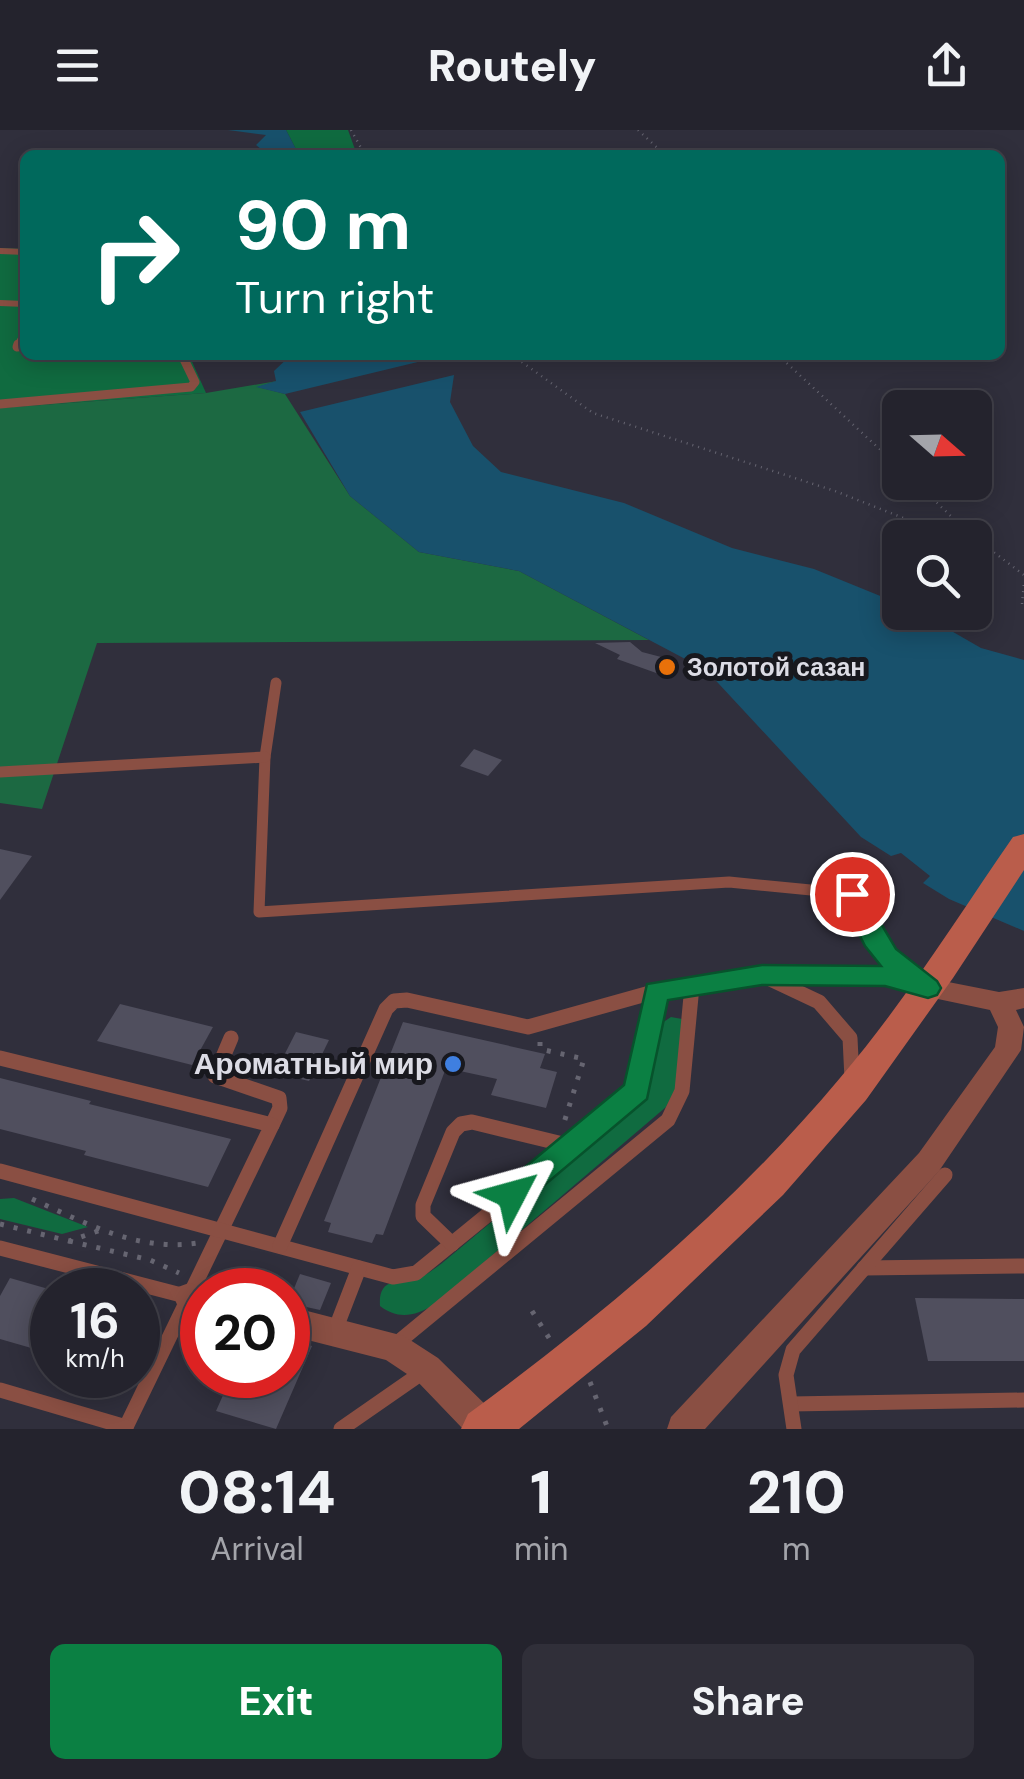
<!DOCTYPE html>
<html lang="en">
<head>
<meta charset="utf-8">
<style>
	body { margin:0; font-family:"DM Sans",sans-serif; background:#302f39; color:#f1f3f6; height:100vh; display:flex; flex-direction:column; font-size:38px; white-space:nowrap }
	* { box-sizing:border-box; margin:0 }
	p { font-size:32px; color:#a3a4aa }
	.icon { flex:none; width:55px; height:55px; fill:none; stroke:currentColor; stroke-width:2; stroke-linecap:round; stroke-linejoin:round }
	.map { position:relative; height:1299px; overflow:hidden }
	.drawer { display:flex; flex-direction:column; background:#24232d; flex:1 }
	.drawer>* { flex:none }
	.top-card { position:absolute; left:20px; top:20px; width:985px; height:210px; border-radius:15px; box-shadow:0 5px 25px #0003,0 0 0 2px #414049; background:#00695c; color:#fff; overflow:hidden }
	.needle { width:65px; rotate:110deg }
	.buttons { position:absolute; left:882px; top:260px; display:grid; gap:20px }
	.buttons a { display:grid; place-items:center; width:110px; height:110px; border-radius:15px; background:#24232d; box-shadow:0 5px 25px #0003,0 0 0 2px #414049; font-size:50px }
	.speed { position:absolute; left:30px; top:1138px; display:flex; gap:20px; font-size:50px; font-weight:700; text-align:center }
	.speed>* { display:grid; place-content:center; width:130px; height:130px; border-radius:50%; background:#24232d; box-shadow:0 5px 25px #0003,0 0 0 2px #414049; line-height:1 }
	.speed small { font-size:25px; font-weight:400 }
	.speed .limit { border:15px solid #d22; background:#fff; color:#111 }
	.pin { position:absolute; display:grid; place-items:center; width:85px; height:85px; color:#fff; margin:-42px; border:5px solid #fff; border-radius:50%; box-shadow:0 2px 10px #0007 }
	.me { position:absolute; width:110px; margin:-55px; rotate:51deg; stroke-linejoin:round; filter:drop-shadow(0 0 8px #0008) }
	.turn { display:flex; align-items:center; gap:35px; height:210px; padding:0 50px; font-size:45px }
	.turn .icon { width:130px; height:130px; stroke-width:2.5 }
	.turn b { display:block; font-size:70px; line-height:85px }
	.eta { display:flex; justify-content:space-evenly; align-items:center; height:170px; text-align:center }
	.eta b { font-size:60px; font-weight:800; line-height:70px }
	.action { display:flex; gap:20px; margin-top:auto; padding:20px 50px }
	.action a { flex:1; height:115px; border-radius:15px; background:#0b8043; color:#fff; font-size:40px; font-weight:800; line-height:115px; text-align:center }
	.action a+a { background:#302f39; color:#f1f3f6 }
	header { display:flex; justify-content:space-between; align-items:center; height:130px; padding:0 50px; background:#24232d; font-size:45px; font-weight:800 }
	.map>svg:first-child { display:block }
</style>
</head>
<body>
<header><svg class="icon" aria-label="menu" viewBox="0 0 24 24"><path d="M4 6h16M4 12h16M4 18h16"/></svg>Routely<svg class="icon" aria-label="share" viewBox="0 0 24 24"><path d="M12 15V3M7 8l5-5 5 5M5 13v7h14v-7"/></svg></header>
<div class="map">
<svg width="1024" height="1299" viewBox="0 0 1024 1299">
	<rect width="100%" height="100%" fill="#302f3c"/>
	<!-- green -->
	<g fill="#106b40">
		<path d="M 286,0 L 348,0 L 357,25 L 299,25 Z"/>
		<path d="M 0,118 L 25,119 L 25,225 L 189,225 L 206,263 L 0,278 Z"/>
		<path d="M 671,887 L 682,889 L 676,958 L 666,977 L 434,1175 C 415,1186 398,1190 380,1176 C 378,1147 398,1153 419,1147 C 427,1145 434,1139 441,1134 L 646,963 L 662,893 Z"/>
		<path d="M 14,1068 L 88,1097 L 62,1104 L 0,1089 L 0,1069 Z"/>
	</g>
	<!-- forest -->
	<path fill="#1c6942" d="M 277,251 L 258,257 L 285,264 L 350,366 L 419,422 L 519,441 L 649,510 L 97,513 L 42,679 L 0,673 L 0,278 L 206,263 Z"/>
	<!-- water -->
	<g fill="#18516c">
		<path d="M 228,0 L 286,0 L 299,25 L 255,25 L 261,19 L 256,15 L 266,5 Z"/>
		<path d="M 291,225 L 421,225 L 426,230 L 285,264 L 256,257 L 276,251 L 274,241 Z"/>
		<path d="M 454,245 L 450,272 L 473,316 L 501,342 L 624,373 L 732,418 L 814,439 L 900,474 L 900,482 L 920,483 L 981,518 L 1024,530 L 1024,801 L 949,769 L 923,753 L 930,746 L 901,723 L 891,726 L 861,707 L 706,540 L 519,441 L 419,422 L 350,366 L 300,282 Z"/>
	</g>
	<!-- building -->
	<g fill="#504f5e">
		<path d="M 630,512 L 642,522 L 665,528 L 665,536 L 659,544 L 617,529 L 620,525 L 595,513 Z"/>
		<path d="M 474,619 L 502,630 L 488,646 L 460,636 Z"/>
		<path d="M 0,719 L 32,726 L 0,770 Z"/>
		<path d="M 120,874 L 213,897 L 192,935 L 97,911 Z"/>
		<path d="M 403,892 L 545,924 L 540,938 L 557,942 L 546,978 L 491,965 L 497,949 L 446,938 L 383,1105 L 376,1104 L 372,1113 L 328,1102 L 331,1093 L 324,1091 Z"/>
		<path d="M 296,902 L 329,910 L 309,951 L 275,943 Z"/>
		<path d="M 0,948 L 91,971 L 89,974 L 231,1009 L 208,1057 L 84,1025 L 86,1021 L 0,999 Z"/>
		<path d="M 300,1144 L 331,1153 L 320,1180 L 288,1173 Z"/>
		<path d="M 10,1148 L 52,1160 L 52,1224 L 0,1209 L 0,1166 Z"/>
		<path d="M 915,1168 L 1024,1169 L 1024,1231 L 928,1231 Z"/>
		<path d="M 288,1209 L 312,1216 L 276,1299 L 216,1281 L 232,1245 L 288,1245 Z"/>
	</g>
	<g fill="none" stroke-linecap="round" stroke-linejoin="round">
		<!-- path-far1 -->
		<g stroke="#666571" stroke-width="2.5" stroke-dasharray="1 5" stroke-linecap="butt">
			<path d="M 351,0 L 365,25"/>
			<path d="M 638,0 L 665,25"/>
			<path d="M 512,225 L 593,283 L 835,361 L 954,408"/>
			<path d="M 778,225 L 900,338"/>
			<path d="M 915,352 L 974,408"/>
			<path d="M 975,408 L 1024,445"/>
			<path d="M 975,416 L 986,420"/>
			<path d="M 1022,474 L 1024,453"/>
		</g>
		<!-- path -->
		<g stroke="#666571" stroke-width="5" stroke-dasharray="4 10" stroke-linecap="butt">
			<path d="M 540,912 L 540,919 L 584,929 L 562,999"/>
			<path d="M 32,1069 C 86,1093 137,1122 198,1113"/>
			<path d="M 0,1094 L 69,1111 L 101,1100"/>
			<path d="M 69,1111 L 150,1130 L 179,1143"/>
			<path d="M 532,1181 L 549,1208"/>
			<path d="M 590,1252 L 608,1299"/>
		</g>
		<!-- lane-far3 -->
		<g stroke="#8a4f43" stroke-width="6">
			<path d="M 0,121 L 25,122"/>
			<path d="M 0,173 L 25,174"/>
			<path d="M 17,216 L 25,200"/>
		</g>
		<!-- lane-far2 -->
		<g stroke="#8a4f43" stroke-width="9">
			<path d="M 18,214 L 17,217 L 25,216"/>
			<path d="M 0,274 L 191,257 L 195,252 L 182,225"/>
		</g>
		<!-- lane-far1 -->
		<g stroke="#8a4f43" stroke-width="11">
			<path d="M 276,553 L 265,627 L 259,782 L 729,752 L 852,764 L 886,826 L 913,846"/>
			<path d="M 0,642 L 265,627"/>
			<path d="M 754,846 L 886,846"/>
		</g>
		<!-- lane -->
		<g stroke="#8a4f43" stroke-width="15">
			<path d="M 910,844 L 927,857"/>
			<path d="M 766,847 L 819,872 L 850,908 L 852,949"/>
			<path d="M 231,908 L 215,946 L 279,968 L 280,978 L 272,995"/>
			<path d="M 0,928 L 272,995 L 125,1299"/>
			<path d="M 0,1041 L 393,1147 L 416,1143 L 631,968 L 641,952 L 657,861"/>
			<path d="M 452,1114 L 423,1086 L 423,1075 L 453,1002 L 461,994 L 472,992 L 571,1016"/>
			<path d="M 280,1116 L 386,879 L 394,871 L 407,870 L 528,897 L 657,861 L 762,845 L 885,846 L 919,856"/>
			<path d="M 0,1118 L 189,1167"/>
			<path d="M 864,1138 L 1024,1136"/>
			<path d="M 334,1203 L 359,1138"/>
			<path d="M 396,1214 L 668,990 L 682,961 L 692,856"/>
			<path d="M 0,1260 L 126,1297"/>
			<path d="M 791,1274 L 1024,1270"/>
			<path d="M 341,1299 L 423,1242"/>
			<path d="M 794,1299 L 786,1245 L 793,1220 L 945,1045"/>
		</g>
		<!-- street -->
		<g fill="#8a4f43" fill-rule="evenodd">
			<path d="M 928,848 L 999,862 L 1024,858 L 1024,878 L 1016,880 L 1024,897 L 1021,920 L 939,1041 L 705,1299 L 667,1299 L 671,1287 L 919,1023 L 995,917 L 998,897 L 990,880 L 919,865 L 915,858 L 919,851 Z"/>
			<path d="M 189,1153 L 213,1160 L 202,1160 L 202,1184 L 178,1177 L 174,1167 L 178,1157 Z"/>
			<path d="M 288,1176 L 404,1206 L 438,1228 L 497,1286 L 501,1299 L 463,1299 L 416,1250 L 386,1230 L 288,1205 Z"/>
		</g>
		<!-- secondary -->
		<path fill="#ba5d4b" fill-rule="evenodd" d="M 1024,704 L 1024,740 L 953,848 L 866,970 L 783,1065 L 646,1196 L 519,1299 L 461,1299 L 468,1284 C 603,1185 732,1077 840,948 C 904,873 957,788 1013,707 Z"/>
	</g>
	<!-- route -->
	<path fill="#0b8043" stroke="#07532c" stroke-width="2.5" d="M 852,755 L 860,758 L 896,819 L 937,851 L 941,858 L 937,865 L 928,868 L 885,856 L 762,855 L 668,870 L 647,969 L 522,1074 L 512,1078 L 502,1074 L 497,1065 L 502,1056 L 624,955 L 647,854 L 762,835 L 881,836 L 865,816 L 839,764 L 843,758 Z"/>
	<!-- markers -->
	<circle fill="#e8710a" stroke="#18181e" stroke-width="4" cx="667" cy="537" r="10"/>
	<circle fill="#3f7fe0" stroke="#18181e" stroke-width="4" cx="453" cy="934" r="10"/>
	<g text-anchor="middle" stroke-width="10" stroke-linejoin="round" paint-order="stroke">
		<!-- poi labels -->
		<g font-size="25" font-weight="bold" fill="#dcdce5" stroke="#18181e" text-anchor="start">
			<text x="687" y="546">Золотой сазан</text>
		</g>
		<!-- near-poi labels -->
		<g font-size="30" font-weight="bold" fill="#dcdce5" stroke="#18181e" text-anchor="end">
			<text x="433" y="944">Ароматный мир</text>
		</g>
	</g>
</svg>
<div class="buttons">
<a><svg class="needle" viewBox="-14 -14 28 28"><path d="M0-13l5 13h-10z" fill="#e53935"/><path d="M0 13l5-13h-10z" fill="#a3a4aa"/></svg></a>
<a><svg class="icon" aria-label="search" viewBox="0 0 24 24"><circle cx="10" cy="10" r="6"/><path d="M15 15l6 6"/></svg></a>
</div>
<div class="speed"><div>16<small>km/h</small></div><div class="limit">20</div></div>
<div class="pin" style="left:852px;top:764px;background:#d93025"><svg class="icon" aria-label="arrive" viewBox="0 0 24 24"><path d="M6 21V4h12l-3 4 3 4H6"/></svg></div>
<svg class="me" style="left:512px;top:1065px" viewBox="-20 -20 40 40"><path d="M0-17L14 15 0 8-14 15z" fill="#0b8043" stroke="#fff" stroke-width="4"/></svg>
<div class="top-card">
<div class="turn"><svg class="icon" aria-label="right" viewBox="0 0 24 24"><path d="M7 20v-9h11M14 6l5 5-5 5"/></svg><div><b>90 m</b>Turn right</div></div>
</div>
</div>
<section class="drawer">
<div class="eta">
<div><b>08:14</b><p>Arrival</p></div>
<div><b>1</b><p>min</p></div>
<div><b>210</b><p>m</p></div>
</div>
<div class="action"><a>Exit</a><a>Share</a></div>
</section>
</body>
</html>
